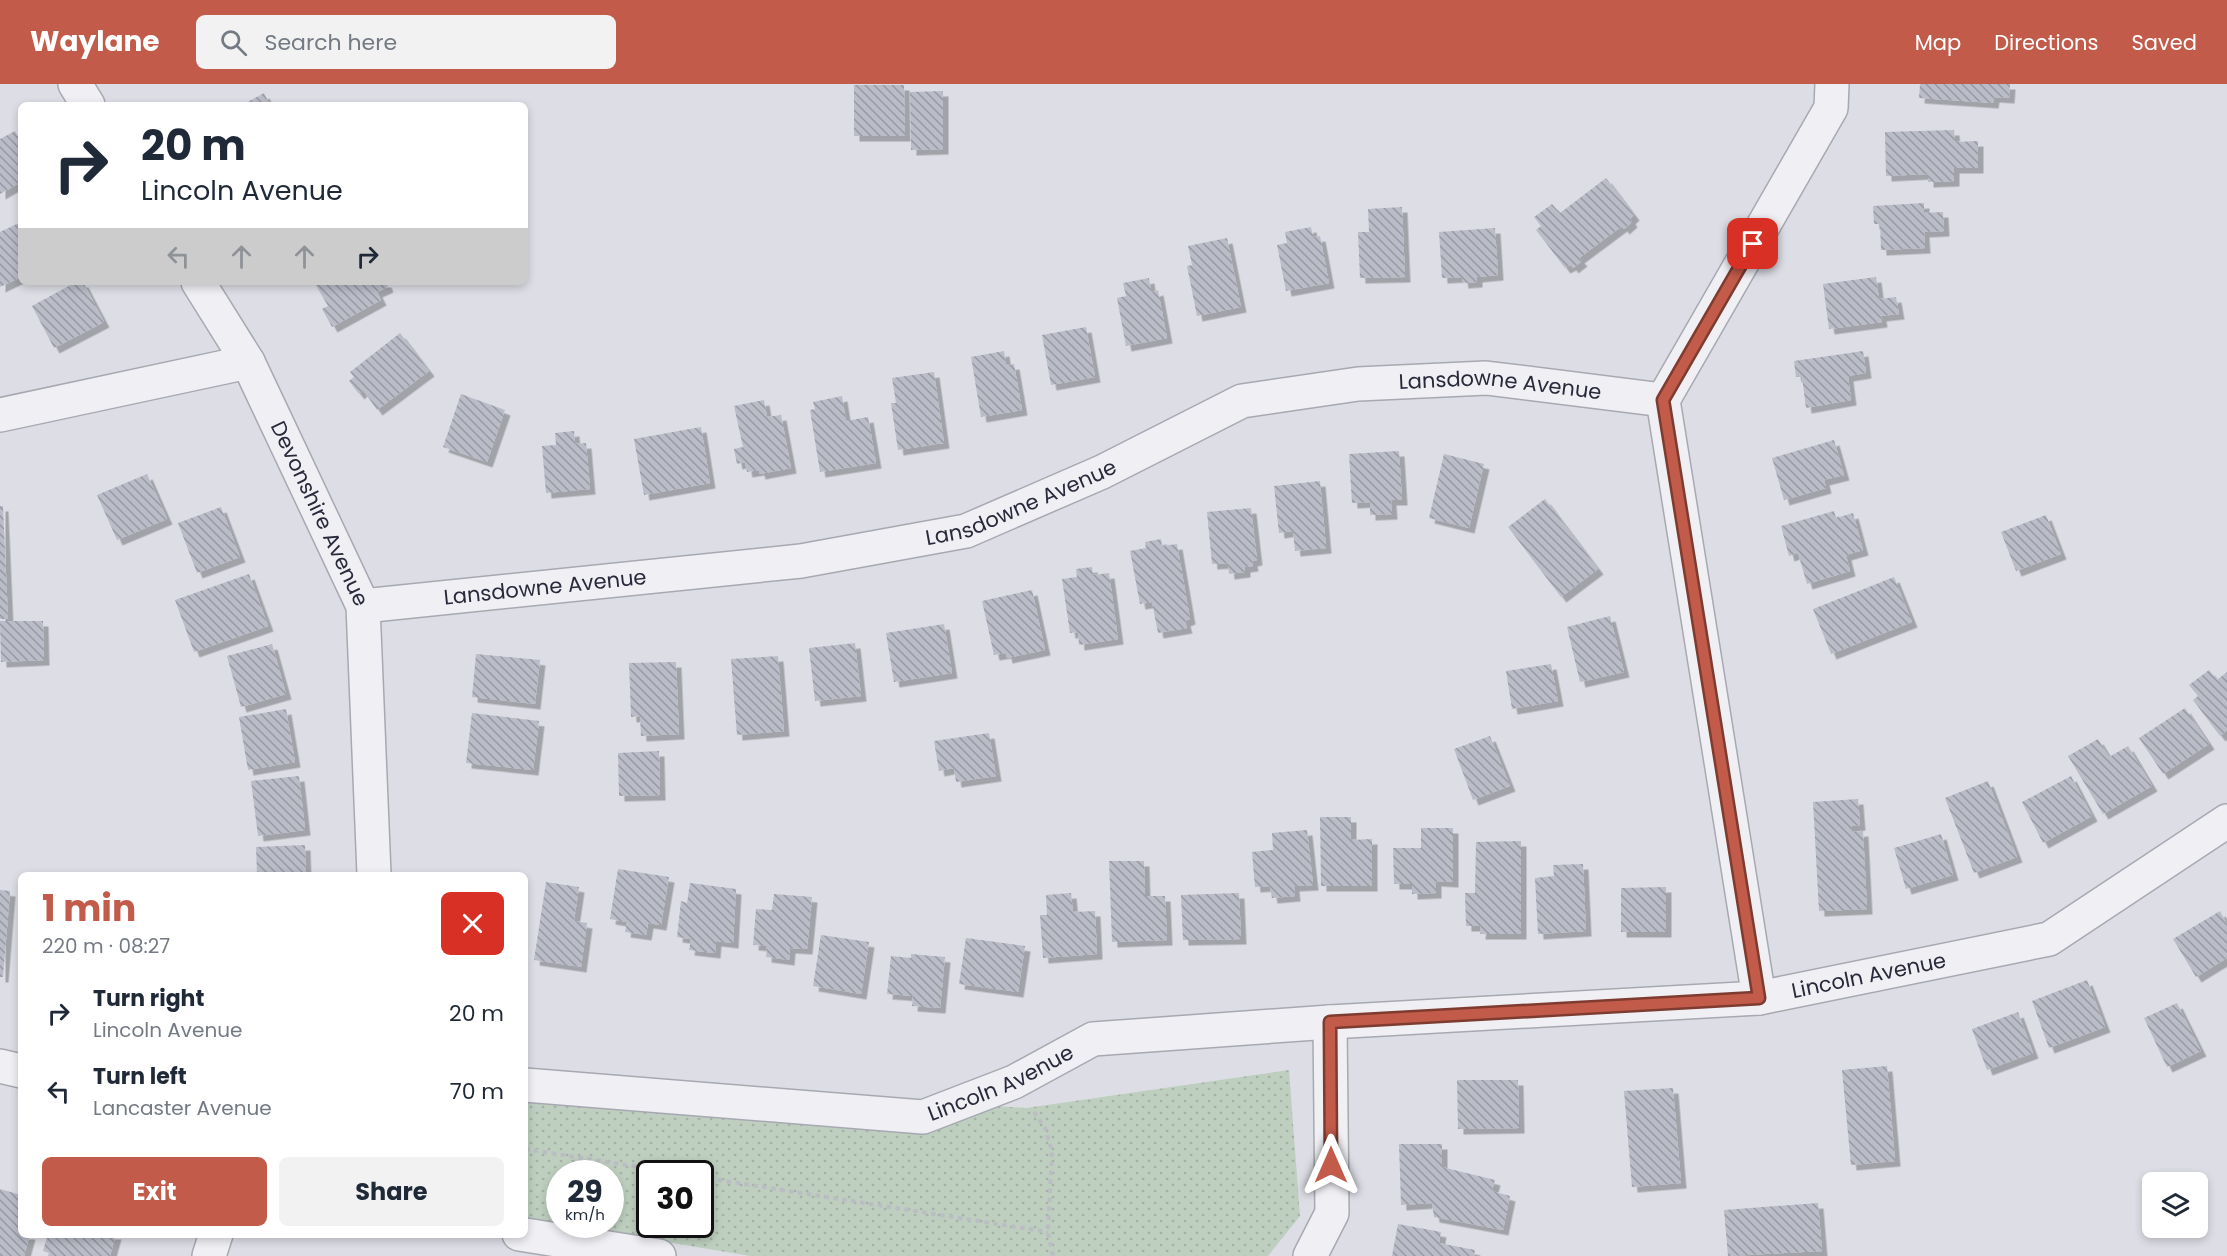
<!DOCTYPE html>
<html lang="en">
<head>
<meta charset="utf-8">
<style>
	body { margin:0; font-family:Poppins,sans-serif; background:#f2f2f3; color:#1f2937; height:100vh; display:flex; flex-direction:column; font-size:22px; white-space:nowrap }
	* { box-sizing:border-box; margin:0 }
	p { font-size:20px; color:#747a83 }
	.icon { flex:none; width:33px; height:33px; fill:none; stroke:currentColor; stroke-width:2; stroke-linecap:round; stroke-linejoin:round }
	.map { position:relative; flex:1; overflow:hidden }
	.panel { position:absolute; left:18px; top:788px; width:510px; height:366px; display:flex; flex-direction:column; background:#fff; border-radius:9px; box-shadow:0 3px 9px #0003 }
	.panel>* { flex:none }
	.guide { position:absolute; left:18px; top:18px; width:510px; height:183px; border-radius:9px; box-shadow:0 3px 9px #0003; background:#fff; color:#1f2937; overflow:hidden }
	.tools { position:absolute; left:2142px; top:1088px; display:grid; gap:12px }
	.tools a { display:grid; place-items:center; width:66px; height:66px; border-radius:9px; background:#fff; box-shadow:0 3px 9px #0003; font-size:30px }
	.speed { position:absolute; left:546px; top:1076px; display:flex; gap:12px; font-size:30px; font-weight:700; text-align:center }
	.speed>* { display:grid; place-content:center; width:78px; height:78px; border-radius:50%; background:#fff; box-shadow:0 3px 9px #0003; line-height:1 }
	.speed small { font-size:15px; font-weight:400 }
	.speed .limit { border:3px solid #111; border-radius:9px; background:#fff; color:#111 }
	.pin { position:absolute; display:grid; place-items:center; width:51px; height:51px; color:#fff; margin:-26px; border-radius:12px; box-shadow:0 3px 9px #0006 }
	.me { position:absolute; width:66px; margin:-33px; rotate:0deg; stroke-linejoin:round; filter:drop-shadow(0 0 4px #0008) }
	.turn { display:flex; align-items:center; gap:21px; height:126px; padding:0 24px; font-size:27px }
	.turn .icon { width:78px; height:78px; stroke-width:2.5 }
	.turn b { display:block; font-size:42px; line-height:51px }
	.lanes { display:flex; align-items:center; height:57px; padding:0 24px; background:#0003; justify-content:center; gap:30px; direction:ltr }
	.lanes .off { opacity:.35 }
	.round { display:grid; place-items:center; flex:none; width:63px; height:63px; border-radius:9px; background:#f2f2f3 }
	.headline { display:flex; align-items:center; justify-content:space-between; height:102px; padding:0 24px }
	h1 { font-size:36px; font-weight:700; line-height:45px; color:#c25b4a }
	.cta { display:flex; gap:12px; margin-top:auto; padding:12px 24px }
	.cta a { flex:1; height:69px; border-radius:9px; background:#c25b4a; color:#fff; font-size:24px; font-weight:700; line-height:69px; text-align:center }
	.cta a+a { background:#f2f2f3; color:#1f2937 }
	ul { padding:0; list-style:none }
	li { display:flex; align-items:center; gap:18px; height:78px; padding:0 24px }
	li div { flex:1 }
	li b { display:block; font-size:22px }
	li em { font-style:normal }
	header { display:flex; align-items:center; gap:36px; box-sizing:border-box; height:84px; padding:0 30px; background:#c25b4a; color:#fff }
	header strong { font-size:28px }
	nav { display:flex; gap:33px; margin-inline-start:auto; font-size:21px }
	.search { width:420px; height:54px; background:#f2f2f3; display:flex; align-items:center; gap:15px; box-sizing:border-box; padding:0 21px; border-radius:9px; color:#747a83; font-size:22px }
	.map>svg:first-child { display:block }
</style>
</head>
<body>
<header>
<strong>Waylane</strong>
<div class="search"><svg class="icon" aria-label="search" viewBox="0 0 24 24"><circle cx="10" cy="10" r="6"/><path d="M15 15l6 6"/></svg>Search here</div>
<nav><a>Map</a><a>Directions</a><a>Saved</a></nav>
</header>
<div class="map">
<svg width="2227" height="1172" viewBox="0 0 2227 1172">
	<defs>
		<pattern id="park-dots" width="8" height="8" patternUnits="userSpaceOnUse" patternTransform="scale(1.5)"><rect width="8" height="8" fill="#becfbf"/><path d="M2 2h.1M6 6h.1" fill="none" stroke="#a3b2a5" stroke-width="1.8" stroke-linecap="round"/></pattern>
		<pattern id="building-back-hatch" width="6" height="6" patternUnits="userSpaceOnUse" patternTransform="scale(1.5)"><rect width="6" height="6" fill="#babcc8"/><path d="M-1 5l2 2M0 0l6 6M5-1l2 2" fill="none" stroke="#9799a3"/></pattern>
		<filter id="shadow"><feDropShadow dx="5.5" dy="5.5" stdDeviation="0" flood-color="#0004"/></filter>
	</defs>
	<rect width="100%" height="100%" fill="#dddee5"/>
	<!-- park -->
	<path fill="url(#park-dots)" fill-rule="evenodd" d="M 1289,986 L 1300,1132 L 1268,1172 L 750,1172 L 560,1140 L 610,1140 L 610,1089 L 560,1089 L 560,1140 L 525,1134 L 525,990 L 1026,1024 ZM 650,1089 L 700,1089 L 700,1140 L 650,1140 Z"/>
	<!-- building -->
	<g fill="url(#building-back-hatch)" filter="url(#shadow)">
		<path d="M 1920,0 L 2010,0 L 2009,14 L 1994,13 L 1993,19 L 1919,14 Z"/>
		<path d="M 854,1 L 904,1 L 905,52 L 854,52 Z"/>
		<path d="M 943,7 L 943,65 L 911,66 L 910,8 Z"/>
		<path d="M 264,9 L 270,21 L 242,21 Z"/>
		<path d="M 1954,46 L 1955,58 L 1978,57 L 1978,84 L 1954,84 L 1954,97 L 1928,98 L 1928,90 L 1886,92 L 1885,48 Z"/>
		<path d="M 15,47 L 21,58 L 21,98 L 0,110 L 0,55 Z"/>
		<path d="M 1606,94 L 1634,131 L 1630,135 L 1632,138 L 1624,145 L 1622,142 L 1579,174 L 1582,177 L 1573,184 L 1571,181 L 1565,184 L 1536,146 L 1541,142 L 1534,133 L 1552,120 L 1560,129 Z"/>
		<path d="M 1924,119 L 1924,129 L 1943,128 L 1944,147 L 1924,148 L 1925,164 L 1881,166 L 1880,140 L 1874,140 L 1873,122 Z"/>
		<path d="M 1402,123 L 1405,193 L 1360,194 L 1358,148 L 1369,148 L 1368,125 Z"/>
		<path d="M 21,138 L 21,193 L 0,203 L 0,148 Z"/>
		<path d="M 1311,143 L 1313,153 L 1320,152 L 1329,199 L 1286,207 L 1277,161 L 1287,159 L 1285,148 Z"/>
		<path d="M 1495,144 L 1498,191 L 1477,193 L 1477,198 L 1463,199 L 1462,193 L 1442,194 L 1439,148 Z"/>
		<path d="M 1227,154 L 1241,223 L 1197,232 L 1187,182 L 1192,181 L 1188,162 Z"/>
		<path d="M 1876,193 L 1879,215 L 1896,213 L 1899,230 L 1881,232 L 1882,238 L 1829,245 L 1823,200 Z"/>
		<path d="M 1149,194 L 1151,208 L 1158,206 L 1167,254 L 1126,262 L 1117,214 L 1126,212 L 1123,199 Z"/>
		<path d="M 76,198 L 83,198 L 104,238 L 54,264 L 32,222 Z"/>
		<path d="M 314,198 L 386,198 L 388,203 L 377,208 L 381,216 L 332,243 L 322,225 L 328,222 Z"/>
		<path d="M 1086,243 L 1095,293 L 1051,301 L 1042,251 Z"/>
		<path d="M 400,249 L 429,287 L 377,326 L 363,306 L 359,310 L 349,297 L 354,293 L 350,288 Z"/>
		<path d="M 1004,267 L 1006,281 L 1014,280 L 1022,326 L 981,333 L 971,273 Z"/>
		<path d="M 1863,267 L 1866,289 L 1848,292 L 1851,316 L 1806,324 L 1802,293 L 1796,293 L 1794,277 Z"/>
		<path d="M 934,288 L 944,359 L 898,366 L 891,319 L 896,319 L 892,294 Z"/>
		<path d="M 461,310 L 505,326 L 487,378 L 443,363 Z"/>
		<path d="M 842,312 L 846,337 L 868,333 L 876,379 L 820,388 L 810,326 L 815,325 L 813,318 Z"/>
		<path d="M 764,316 L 767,333 L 781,331 L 791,384 L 760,390 L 759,386 L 747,388 L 745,378 L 737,380 L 734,365 L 743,363 L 734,322 Z"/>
		<path d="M 701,343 L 710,399 L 644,411 L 634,355 Z"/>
		<path d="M 574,347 L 575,360 L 586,359 L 590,405 L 546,409 L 542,362 L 556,361 L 555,349 Z"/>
		<path d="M 1834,356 L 1844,391 L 1824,396 L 1826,404 L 1784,416 L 1772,374 Z"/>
		<path d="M 1399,367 L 1402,416 L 1391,416 L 1392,430 L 1370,431 L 1370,418 L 1352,419 L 1349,370 Z"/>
		<path d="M 1444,370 L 1484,380 L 1469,444 L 1429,434 Z"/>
		<path d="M 147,390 L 167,435 L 117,456 L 97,411 Z"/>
		<path d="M 1320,397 L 1326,464 L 1295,467 L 1293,447 L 1279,449 L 1274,402 Z"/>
		<path d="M 1545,415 L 1598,485 L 1561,513 L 1508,443 Z"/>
		<path d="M 0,422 L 3,422 L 8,535 L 0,535 Z"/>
		<path d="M 221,423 L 240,473 L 197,489 L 178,439 Z"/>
		<path d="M 1251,424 L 1257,476 L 1252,477 L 1253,482 L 1245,483 L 1245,488 L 1229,490 L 1228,479 L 1212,480 L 1207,428 Z"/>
		<path d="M 1834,427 L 1836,434 L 1853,429 L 1863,466 L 1846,471 L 1850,487 L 1807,500 L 1798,469 L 1789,472 L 1781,442 Z"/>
		<path d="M 2046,431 L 2061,470 L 2016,487 L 2001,448 Z"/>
		<path d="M 1161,455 L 1162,462 L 1177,460 L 1190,535 L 1185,537 L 1187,544 L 1158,549 L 1152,518 L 1140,520 L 1130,467 L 1146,464 L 1145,458 Z"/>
		<path d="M 1092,483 L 1093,491 L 1109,489 L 1118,555 L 1079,561 L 1078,548 L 1070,549 L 1062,495 L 1077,493 L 1076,485 Z"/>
		<path d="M 249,490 L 268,542 L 194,568 L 175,516 Z"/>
		<path d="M 1894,493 L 1912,538 L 1831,570 L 1813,525 Z"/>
		<path d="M 1032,506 L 1045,566 L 1007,574 L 1006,569 L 994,571 L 982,517 Z"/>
		<path d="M 1610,532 L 1624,588 L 1580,598 L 1567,543 Z"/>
		<path d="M 0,537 L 43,537 L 44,576 L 1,578 Z"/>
		<path d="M 944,540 L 952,589 L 894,598 L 886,549 Z"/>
		<path d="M 855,559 L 861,612 L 815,617 L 809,564 Z"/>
		<path d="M 272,560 L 286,610 L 241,623 L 227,572 Z"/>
		<path d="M 476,570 L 540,576 L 535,620 L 472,613 Z"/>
		<path d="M 778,572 L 784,647 L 737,651 L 731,575 Z"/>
		<path d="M 676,578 L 679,650 L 641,652 L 640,632 L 631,633 L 629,579 Z"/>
		<path d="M 1551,580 L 1558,617 L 1512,625 L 1506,587 Z"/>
		<path d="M 2209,586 L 2217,596 L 2227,588 L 2227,646 L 2220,652 L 2193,616 L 2198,612 L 2189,601 Z"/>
		<path d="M 2185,624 L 2209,660 L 2163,690 L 2139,654 Z"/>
		<path d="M 286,625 L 295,678 L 248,686 L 239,633 Z"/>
		<path d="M 472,629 L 539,637 L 533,686 L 466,679 Z"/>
		<path d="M 989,649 L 996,692 L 956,698 L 954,684 L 939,687 L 934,657 Z"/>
		<path d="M 1490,652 L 1510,702 L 1473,716 L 1454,665 Z"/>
		<path d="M 2098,655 L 2109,673 L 2128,662 L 2152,702 L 2103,730 L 2068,672 Z"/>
		<path d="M 659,667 L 660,711 L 619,712 L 618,669 Z"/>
		<path d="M 299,692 L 305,746 L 258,752 L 251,697 Z"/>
		<path d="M 2071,692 L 2092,732 L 2043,759 L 2022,718 Z"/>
		<path d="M 1988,697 L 2017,773 L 1974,789 L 1945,714 Z"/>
		<path d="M 1858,715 L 1860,741 L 1852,742 L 1852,748 L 1863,747 L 1867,825 L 1819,827 L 1813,718 Z"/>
		<path d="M 1320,733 L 1351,733 L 1351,756 L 1372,755 L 1372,802 L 1321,802 Z"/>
		<path d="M 1421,744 L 1453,744 L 1453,798 L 1436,797 L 1436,809 L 1412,810 L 1412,800 L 1394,800 L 1393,764 L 1421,764 Z"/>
		<path d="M 1307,746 L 1313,801 L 1294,802 L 1295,812 L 1272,814 L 1270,802 L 1255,803 L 1252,768 L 1273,766 L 1272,749 Z"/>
		<path d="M 1941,750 L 1953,791 L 1906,805 L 1894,764 Z"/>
		<path d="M 1521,757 L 1521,850 L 1480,850 L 1481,842 L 1466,842 L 1465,809 L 1475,809 L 1476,758 Z"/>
		<path d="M 305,761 L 306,790 L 257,790 L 256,763 Z"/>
		<path d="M 1109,777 L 1144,777 L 1145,812 L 1165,812 L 1167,856 L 1112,858 Z"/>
		<path d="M 1583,780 L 1586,847 L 1538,850 L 1535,794 L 1554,792 L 1553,781 Z"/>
		<path d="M 618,785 L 669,793 L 661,841 L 648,839 L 646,851 L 625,848 L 627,838 L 610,835 Z"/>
		<path d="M 546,798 L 579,803 L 574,837 L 587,839 L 581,883 L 534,876 Z"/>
		<path d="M 690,799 L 736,805 L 733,859 L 716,857 L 715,869 L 689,866 L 691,855 L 677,853 L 681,817 L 687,819 Z"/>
		<path d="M 1666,803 L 1666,848 L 1621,848 L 1621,804 Z"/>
		<path d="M 0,806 L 10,807 L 3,893 L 0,893 Z"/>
		<path d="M 1071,809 L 1073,828 L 1095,827 L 1097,870 L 1043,874 L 1040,831 L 1047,831 L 1046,811 Z"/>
		<path d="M 1239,809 L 1241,855 L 1183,856 L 1181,811 Z"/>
		<path d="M 774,810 L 812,813 L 807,865 L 790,864 L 789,876 L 766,873 L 767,862 L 753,861 L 756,825 L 772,826 Z"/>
		<path d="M 2220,827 L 2227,840 L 2227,874 L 2196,893 L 2173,855 Z"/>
		<path d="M 821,851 L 869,858 L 861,910 L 813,902 Z"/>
		<path d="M 966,854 L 1025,862 L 1018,908 L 959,900 Z"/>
		<path d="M 911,870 L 945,873 L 940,924 L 912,922 L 913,912 L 887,910 L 891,872 L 911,874 Z"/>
		<path d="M 2087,896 L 2105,943 L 2049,964 L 2032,917 Z"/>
		<path d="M 2177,919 L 2201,967 L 2167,983 L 2144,934 Z"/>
		<path d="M 2018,928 L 2033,969 L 1987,986 L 1972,945 Z"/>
		<path d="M 1887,982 L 1895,1077 L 1851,1081 L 1842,986 Z"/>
		<path d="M 1457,996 L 1518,996 L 1519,1044 L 1458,1045 Z"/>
		<path d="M 1673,1004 L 1681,1099 L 1632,1103 L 1624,1007 Z"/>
		<path d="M 1399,1060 L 1442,1060 L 1442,1083 L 1495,1096 L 1492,1107 L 1510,1112 L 1503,1146 L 1434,1133 L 1432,1119 L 1401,1121 Z"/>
		<path d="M 0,1105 L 21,1111 L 21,1150 L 30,1150 L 24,1172 L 0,1172 Z"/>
		<path d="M 1818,1119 L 1822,1167 L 1728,1172 L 1724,1126 Z"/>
		<path d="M 1398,1140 L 1441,1148 L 1439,1159 L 1475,1166 L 1474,1172 L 1392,1172 Z"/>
		<path d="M 48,1150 L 116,1150 L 110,1172 L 48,1172 L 49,1169 L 43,1167 Z"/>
	</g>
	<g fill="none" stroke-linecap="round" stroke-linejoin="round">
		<defs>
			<g id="minor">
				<path d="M 75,0 L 88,21"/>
				<path id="s1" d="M 198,198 L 248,278 L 363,522 L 374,790"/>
				<path d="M 0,331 L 248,278"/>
				<path id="s2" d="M 363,522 L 801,477 L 966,447 L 1102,388 L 1242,317 L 1358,300 L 1486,294 L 1663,316"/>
				<path d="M 1759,914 L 1663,316 L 1831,24 L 1832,0"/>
				<path d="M 0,982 L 21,987"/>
				<path id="s3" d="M 525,1001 L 923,1033 L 1014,998 L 1093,955 L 1330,938 L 1759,914 L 2049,855 L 2227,737"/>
				<path d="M 519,1150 L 659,1172"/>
				<path d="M 209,1172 L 216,1150"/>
				<path d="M 1310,1172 L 1332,1129 L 1330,938"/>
			</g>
		</defs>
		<!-- minor casing -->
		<use href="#minor" stroke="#a7a8b2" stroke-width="36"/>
		<!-- path -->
		<g stroke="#bbbcc4" stroke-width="4" stroke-dasharray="4.5 4.5" stroke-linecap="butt">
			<path d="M 1034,1028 L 1045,1044 L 1052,1067 L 1048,1148 L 1053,1172"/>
			<path d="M 525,1065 L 677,1089"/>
			<path d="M 700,1093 L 1048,1148"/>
		</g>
		<!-- minor -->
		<use href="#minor" stroke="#efeff4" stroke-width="33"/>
	</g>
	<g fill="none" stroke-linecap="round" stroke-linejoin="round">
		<defs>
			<path id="route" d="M 1331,1081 L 1330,938 L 1759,914 L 1663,316 L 1753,160"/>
		</defs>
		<!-- route casing -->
		<use href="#route" stroke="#7e3b30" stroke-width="15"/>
		<!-- route -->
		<use href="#route" stroke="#c25b4a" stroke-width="10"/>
	</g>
	<g text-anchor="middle" stroke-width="4.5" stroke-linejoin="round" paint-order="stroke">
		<!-- street labels -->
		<g font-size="21" fill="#28293a" stroke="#ecedf3">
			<text dy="7" stroke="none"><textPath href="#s2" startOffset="1173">Lansdowne Avenue</textPath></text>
			<text dy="7" stroke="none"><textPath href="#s2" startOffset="669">Lansdowne Avenue</textPath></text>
			<text dy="7" stroke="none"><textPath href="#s1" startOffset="262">Devonshire Avenue</textPath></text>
			<text dy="7" stroke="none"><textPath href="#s2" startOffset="183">Lansdowne Avenue</textPath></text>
			<text dy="7" stroke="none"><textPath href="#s3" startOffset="1366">Lincoln Avenue</textPath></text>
			<text dy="7" stroke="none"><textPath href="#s3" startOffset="484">Lincoln Avenue</textPath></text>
		</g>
	</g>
</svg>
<div class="tools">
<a><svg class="icon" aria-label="layers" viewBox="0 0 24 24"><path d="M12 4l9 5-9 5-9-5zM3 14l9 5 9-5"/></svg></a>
</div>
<div class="speed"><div>29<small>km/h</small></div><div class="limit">30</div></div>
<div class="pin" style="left:1753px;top:160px;background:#d93025"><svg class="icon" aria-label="arrive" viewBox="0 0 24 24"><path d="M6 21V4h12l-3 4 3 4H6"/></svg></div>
<svg class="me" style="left:1331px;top:1081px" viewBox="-20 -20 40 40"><path d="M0-17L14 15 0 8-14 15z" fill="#c25b4a" stroke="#fff" stroke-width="4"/></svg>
<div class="guide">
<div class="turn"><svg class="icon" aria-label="right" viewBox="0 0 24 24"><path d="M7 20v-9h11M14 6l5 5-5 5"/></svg><div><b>20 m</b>Lincoln Avenue</div></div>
<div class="lanes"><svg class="icon off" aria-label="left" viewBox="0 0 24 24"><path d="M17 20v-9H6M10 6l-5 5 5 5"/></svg><svg class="icon off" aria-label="ahead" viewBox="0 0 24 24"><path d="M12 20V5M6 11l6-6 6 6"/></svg><svg class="icon off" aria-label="ahead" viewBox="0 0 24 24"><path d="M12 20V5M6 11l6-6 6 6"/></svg><svg class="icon" aria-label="right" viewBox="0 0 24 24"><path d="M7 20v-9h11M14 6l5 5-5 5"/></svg></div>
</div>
<section class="panel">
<div class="headline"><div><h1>1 min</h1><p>220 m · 08:27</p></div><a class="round" style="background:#d93025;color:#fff"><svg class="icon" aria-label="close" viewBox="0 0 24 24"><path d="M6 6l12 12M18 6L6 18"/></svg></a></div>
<ul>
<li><svg class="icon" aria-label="right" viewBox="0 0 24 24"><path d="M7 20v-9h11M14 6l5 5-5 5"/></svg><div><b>Turn right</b><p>Lincoln Avenue</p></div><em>20 m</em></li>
<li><svg class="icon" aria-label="left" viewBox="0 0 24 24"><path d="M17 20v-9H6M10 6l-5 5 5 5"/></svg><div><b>Turn left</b><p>Lancaster Avenue</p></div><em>70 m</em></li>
</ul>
<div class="cta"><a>Exit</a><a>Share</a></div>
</section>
</div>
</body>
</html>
